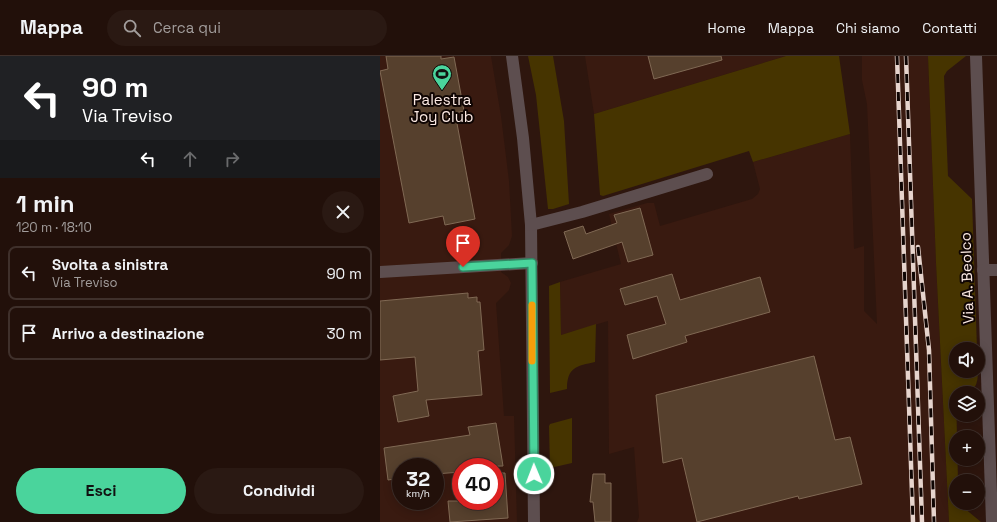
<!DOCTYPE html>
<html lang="it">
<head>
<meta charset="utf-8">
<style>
	body { margin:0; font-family:"Space Grotesk",sans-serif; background:#2a1913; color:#f1f3f6; height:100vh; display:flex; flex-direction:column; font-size:15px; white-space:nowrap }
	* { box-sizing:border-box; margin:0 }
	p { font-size:13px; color:#a29d9c }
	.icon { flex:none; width:22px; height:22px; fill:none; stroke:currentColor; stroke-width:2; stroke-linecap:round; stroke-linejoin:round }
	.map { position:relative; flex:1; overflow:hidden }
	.details { display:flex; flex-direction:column; background:#22100a; width:380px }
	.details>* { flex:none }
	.guide { background:#202124; color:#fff; overflow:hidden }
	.buttons { position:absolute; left:569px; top:286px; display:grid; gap:8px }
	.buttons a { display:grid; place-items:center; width:36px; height:36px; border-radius:50%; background:#22100a; box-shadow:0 2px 10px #0003,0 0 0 1px #3f302b; font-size:20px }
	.speed { position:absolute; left:12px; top:402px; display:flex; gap:8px; font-size:20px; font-weight:700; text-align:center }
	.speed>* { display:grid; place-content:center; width:52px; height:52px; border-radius:50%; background:#22100a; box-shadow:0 2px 10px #0003,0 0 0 1px #3f302b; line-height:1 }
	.speed small { font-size:10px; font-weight:400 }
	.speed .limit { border:6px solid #d22; background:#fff; color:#111 }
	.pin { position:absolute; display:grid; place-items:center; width:34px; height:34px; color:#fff; margin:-41px -17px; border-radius:50% 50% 50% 0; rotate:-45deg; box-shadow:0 0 4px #0007 }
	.pin .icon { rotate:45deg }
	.me { position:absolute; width:44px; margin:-22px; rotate:359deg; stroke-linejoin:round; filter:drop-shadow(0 0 3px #0008) }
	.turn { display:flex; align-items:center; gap:14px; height:84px; padding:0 16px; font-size:18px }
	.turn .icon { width:52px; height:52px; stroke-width:2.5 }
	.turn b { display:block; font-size:28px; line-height:34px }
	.lanes { display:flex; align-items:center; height:38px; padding:0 16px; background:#0003; justify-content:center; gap:20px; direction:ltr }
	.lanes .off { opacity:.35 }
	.round { display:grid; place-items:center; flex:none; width:42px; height:42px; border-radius:21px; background:#2a1913 }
	.overview { display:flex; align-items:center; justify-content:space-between; height:68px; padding:0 16px }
	h1 { font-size:24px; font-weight:700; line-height:30px }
	.cta { display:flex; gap:8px; margin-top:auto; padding:8px 16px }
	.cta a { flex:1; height:46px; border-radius:24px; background:#4ad49c; color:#111; font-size:16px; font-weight:700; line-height:46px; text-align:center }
	.cta a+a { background:#2a1913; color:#f1f3f6 }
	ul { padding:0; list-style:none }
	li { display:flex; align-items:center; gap:12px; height:54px; margin:0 8px 6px; padding:0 8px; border:2px solid #3f302b; border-radius:8px }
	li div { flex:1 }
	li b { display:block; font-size:15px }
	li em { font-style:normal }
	header { display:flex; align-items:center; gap:24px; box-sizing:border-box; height:56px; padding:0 20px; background:#22100a; border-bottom:1px solid #3f302b }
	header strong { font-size:19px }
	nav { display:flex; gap:22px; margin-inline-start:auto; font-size:14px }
	.search { width:280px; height:36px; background:#2a1913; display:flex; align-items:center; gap:10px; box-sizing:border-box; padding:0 14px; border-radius:22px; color:#a29d9c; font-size:15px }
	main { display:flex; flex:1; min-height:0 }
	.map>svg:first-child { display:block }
</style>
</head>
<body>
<header>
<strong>Mappa</strong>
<div class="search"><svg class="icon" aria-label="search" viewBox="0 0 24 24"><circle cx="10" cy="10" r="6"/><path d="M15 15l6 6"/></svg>Cerca qui</div>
<nav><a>Home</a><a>Mappa</a><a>Chi siamo</a><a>Contatti</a></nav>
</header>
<main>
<section class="details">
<div class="guide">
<div class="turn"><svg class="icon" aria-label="left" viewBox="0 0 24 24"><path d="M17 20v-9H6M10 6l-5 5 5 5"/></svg><div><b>90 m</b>Via Treviso</div></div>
<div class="lanes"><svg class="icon" aria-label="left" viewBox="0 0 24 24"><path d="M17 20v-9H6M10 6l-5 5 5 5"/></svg><svg class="icon off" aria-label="ahead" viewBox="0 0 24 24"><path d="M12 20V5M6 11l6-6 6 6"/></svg><svg class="icon off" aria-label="right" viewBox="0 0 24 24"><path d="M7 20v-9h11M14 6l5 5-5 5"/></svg></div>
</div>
<div class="overview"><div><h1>1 min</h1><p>120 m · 18:10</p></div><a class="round"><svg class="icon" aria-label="close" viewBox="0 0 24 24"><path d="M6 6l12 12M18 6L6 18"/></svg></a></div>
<ul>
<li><svg class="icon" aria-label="left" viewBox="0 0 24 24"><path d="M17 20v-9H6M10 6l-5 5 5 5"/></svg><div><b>Svolta a sinistra</b><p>Via Treviso</p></div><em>90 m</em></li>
<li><svg class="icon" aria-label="arrive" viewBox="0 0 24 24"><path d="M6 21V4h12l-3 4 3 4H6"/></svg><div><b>Arrivo a destinazione</b></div><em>30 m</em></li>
</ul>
<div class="cta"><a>Esci</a><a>Condividi</a></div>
</section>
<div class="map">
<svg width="617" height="466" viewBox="0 0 617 466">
	<rect width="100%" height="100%" fill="#2e160e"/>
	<!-- built -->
	<g fill="#391a10" fill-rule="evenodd">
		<path d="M 0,0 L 111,0 L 121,60 L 129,125 L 132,180 L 129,189 L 121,197 L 121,216 L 128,221 L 131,227 L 129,234 L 116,247 L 124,360 L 134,360 L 137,466 L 0,466 ZM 21,411 L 55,411 L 55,445 L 21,445 ZM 81,411 L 115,411 L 115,445 L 81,445 Z"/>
		<path d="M 205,0 L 406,0 L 214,58 Z"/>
		<path d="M 482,0 L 548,0 L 556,207 L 569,466 L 257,466 L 259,461 L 254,391 L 229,398 L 228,265 L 181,279 L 180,226 L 241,208 L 229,158 L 267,147 L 274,147 L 280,170 L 372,143 L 378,138 L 380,133 L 373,106 L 470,78 L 474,193 L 484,190 L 484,255 L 497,268 L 487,48 L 482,24 Z"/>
	</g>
	<!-- green -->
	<g fill="#463400">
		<path d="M 148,0 L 173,0 L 184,65 L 189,148 L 173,153 L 168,153 L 156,39 Z"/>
		<path d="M 406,0 L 459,0 L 470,78 L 373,106 L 369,95 L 223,140 L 220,139 L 214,58 Z"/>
		<path d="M 548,0 L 586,0 L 567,15 L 564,20 L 568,120 L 592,143 L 597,293 L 576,293 L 576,315 L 598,315 C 598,332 593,337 576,337 L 578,425 L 576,425 L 576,447 L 582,447 L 584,452 L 601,466 L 569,466 L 556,207 Z"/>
		<path d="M 180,226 L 181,279 L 216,268 L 215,306 C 197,310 187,311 187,333 L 170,337 L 169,230 Z"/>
		<path d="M 192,362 L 192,407 L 170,412 L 169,370 L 170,368 Z"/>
	</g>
	<!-- building -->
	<g fill="#56402d" stroke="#806954">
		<path d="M 6,0 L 61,0 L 61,3 L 74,1 L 84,55 L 75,57 L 95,163 L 65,169 L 63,160 L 29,167 L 0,15 L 8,13 Z"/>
		<path d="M 268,0 L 341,0 L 342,4 L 274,23 Z"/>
		<path d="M 260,152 L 273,199 L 248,206 L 242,186 L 193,203 L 184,176 L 203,170 L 206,178 L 237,167 L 234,159 Z"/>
		<path d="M 292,218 L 300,244 L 380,221 L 390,256 L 305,280 L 307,286 L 253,303 L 247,279 L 286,268 L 277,240 L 245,249 L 240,233 Z"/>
		<path d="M 88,237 L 88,242 L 97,241 L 97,246 L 100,246 L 104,294 L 98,295 L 102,339 L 46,344 L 49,360 L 18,366 L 13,340 L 38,335 L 35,301 L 0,304 L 0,245 Z"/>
		<path d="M 434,300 L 455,384 L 470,381 L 482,428 L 419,443 L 418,440 L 317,466 L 302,402 L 283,407 L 276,339 Z"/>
		<path d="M 116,367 L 123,410 L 81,411 L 81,416 L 55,418 L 55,411 L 21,411 L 21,422 L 8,424 L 4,392 L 90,379 L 88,371 Z"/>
		<path d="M 115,417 L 125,417 L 128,462 L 70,466 L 68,445 L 115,445 Z"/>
		<path d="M 213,418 L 225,418 L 225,427 L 231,427 L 231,466 L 215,466 L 213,446 L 210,446 Z"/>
	</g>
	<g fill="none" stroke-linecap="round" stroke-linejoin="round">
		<!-- minor -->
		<g stroke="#5d4e4f" stroke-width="12">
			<path d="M 132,0 L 143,82 L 151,169 L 154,466"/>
			<path d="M 596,0 L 612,466"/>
			<path d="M 151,169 L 202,156 L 327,118"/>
			<path d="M 603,214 L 617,214"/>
			<path d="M 0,216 L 152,207"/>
		</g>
		<defs>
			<g id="rail">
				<path d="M 517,0 L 533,466"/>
				<path d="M 526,0 L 542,466"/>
				<path d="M 538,191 L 549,294 L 554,466"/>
			</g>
		</defs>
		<!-- rail casing -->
		<use href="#rail" stroke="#e6d4cd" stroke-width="4.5"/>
		<!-- rail -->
		<use href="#rail" stroke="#0f0503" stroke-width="3" stroke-dasharray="9" stroke-linecap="butt"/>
	</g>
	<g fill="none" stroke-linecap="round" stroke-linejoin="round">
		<defs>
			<path id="route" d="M 83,211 L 152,207 L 154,418"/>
		</defs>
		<!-- route casing -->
		<use href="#route" stroke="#308a65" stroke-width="10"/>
		<!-- route -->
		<use href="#route" stroke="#4ad49c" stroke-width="7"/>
		<!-- slow -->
		<path stroke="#f59e0b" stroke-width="7" d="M 152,249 L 152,305"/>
	</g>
	<!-- icons -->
	<defs>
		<symbol id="stadium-pin" viewBox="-11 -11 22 30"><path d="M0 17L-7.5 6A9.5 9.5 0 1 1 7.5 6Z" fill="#4ad49c" stroke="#0f0503"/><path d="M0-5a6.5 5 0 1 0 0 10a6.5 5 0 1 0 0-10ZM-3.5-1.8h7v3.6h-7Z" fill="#111"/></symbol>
	</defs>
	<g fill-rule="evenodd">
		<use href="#stadium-pin" x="51" y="7" width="22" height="30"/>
	</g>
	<g text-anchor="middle" stroke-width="4" stroke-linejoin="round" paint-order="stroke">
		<!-- poi labels -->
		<g font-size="15" fill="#fbe9e3" stroke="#0f0503">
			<text x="62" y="49">Palestra<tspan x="62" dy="17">Joy Club</tspan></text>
		</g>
		<!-- street labels -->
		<g font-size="15" fill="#fbe9e3" stroke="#0f0503">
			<text transform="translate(587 222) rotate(-92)" y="5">Via A. Beolco</text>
		</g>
	</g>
</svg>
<div class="buttons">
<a><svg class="icon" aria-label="sound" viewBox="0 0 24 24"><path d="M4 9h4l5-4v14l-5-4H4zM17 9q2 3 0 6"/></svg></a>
<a><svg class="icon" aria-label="layers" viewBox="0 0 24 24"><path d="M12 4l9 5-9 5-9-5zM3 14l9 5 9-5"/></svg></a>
<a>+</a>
<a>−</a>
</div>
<div class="speed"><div>32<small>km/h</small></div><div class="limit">40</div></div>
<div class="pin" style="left:83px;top:211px;background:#d93025"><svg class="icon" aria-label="arrive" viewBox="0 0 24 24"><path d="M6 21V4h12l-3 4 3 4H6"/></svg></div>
<svg class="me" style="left:154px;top:418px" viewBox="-20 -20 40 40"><circle r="17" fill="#4ad49c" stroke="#fff" stroke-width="3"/><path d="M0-11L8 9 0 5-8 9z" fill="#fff"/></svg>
</div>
</main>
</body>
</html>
